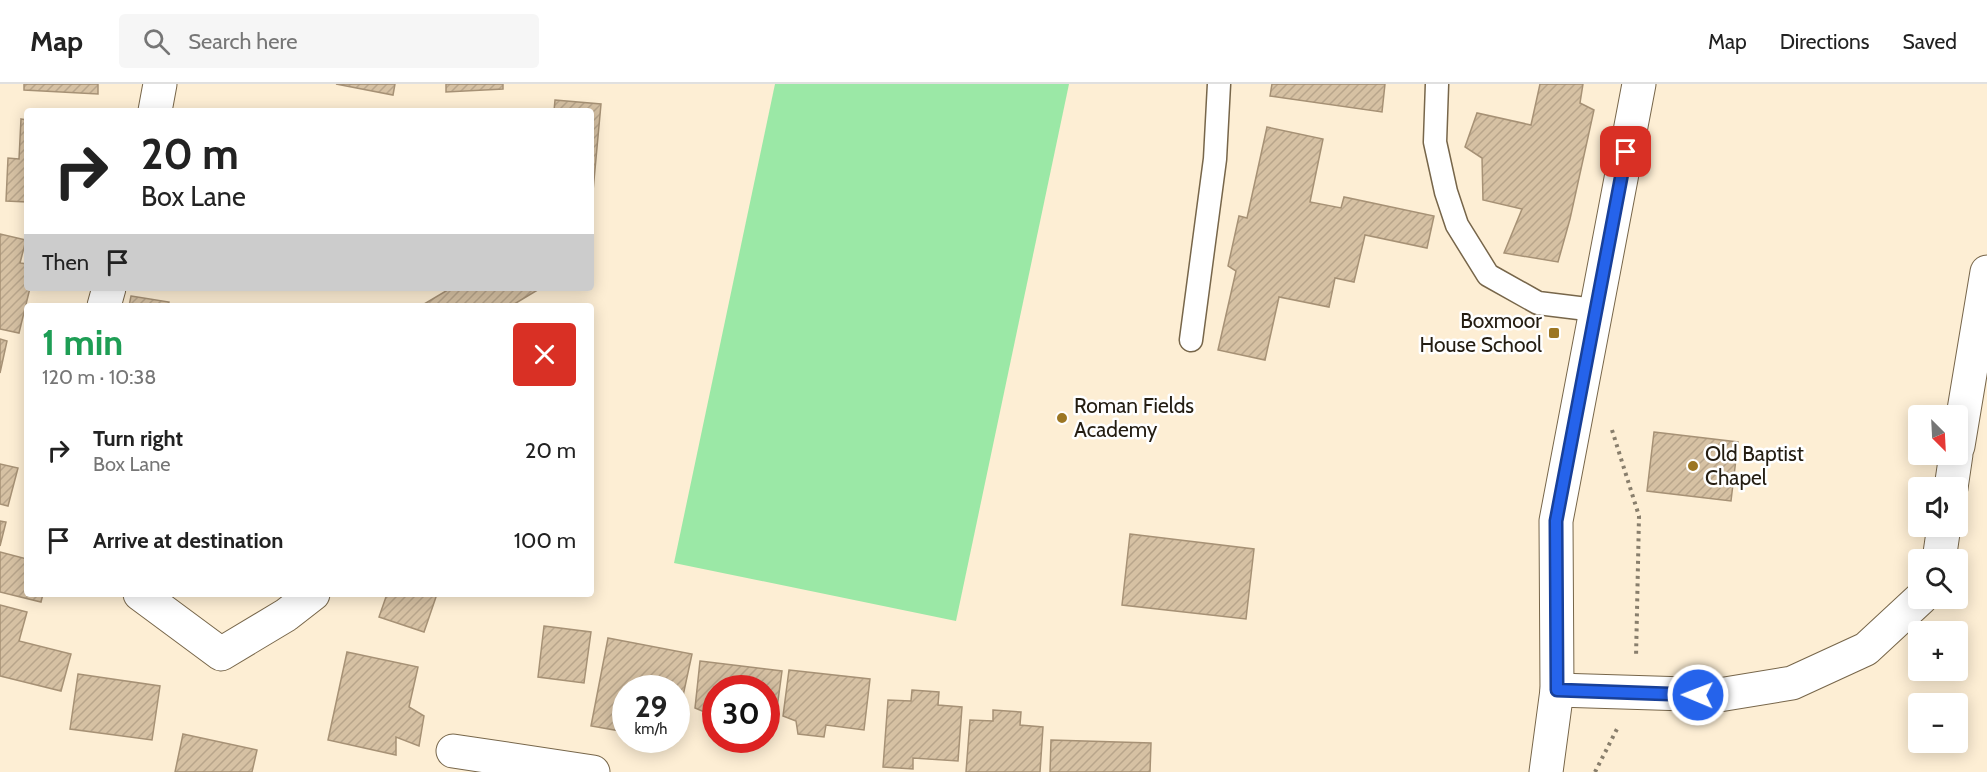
<!DOCTYPE html>
<html lang="en">
<head>
<meta charset="utf-8">
<style>
	body { margin:0; font-family:Cabin,sans-serif; background:#f6f6f6; color:#222; height:100vh; display:flex; flex-direction:column; font-size:22px; white-space:nowrap }
	* { box-sizing:border-box; margin:0 }
	p { font-size:20px; color:#767676 }
	.icon { flex:none; width:33px; height:33px; fill:none; stroke:currentColor; stroke-width:2; stroke-linecap:round; stroke-linejoin:round }
	.map { position:relative; flex:1; overflow:hidden }
	.details { position:absolute; left:24px; top:219px; width:570px; height:294px; display:flex; flex-direction:column; background:#fff; border-radius:6px; box-shadow:0 3px 15px #0003 }
	.details>* { flex:none }
	.hud { position:absolute; left:24px; top:24px; width:570px; height:183px; border-radius:6px; box-shadow:0 3px 15px #0003; background:#fff; color:#222; overflow:hidden }
	.needle { width:39px; rotate:156deg }
	.buttons { position:absolute; left:1908px; top:321px; display:grid; gap:12px }
	.buttons a { display:grid; place-items:center; width:60px; height:60px; border-radius:6px; background:#fff; box-shadow:0 3px 15px #0003; font-size:30px }
	.speed { position:absolute; left:612px; top:591px; display:flex; gap:12px; font-size:30px; font-weight:700; text-align:center }
	.speed>* { display:grid; place-content:center; width:78px; height:78px; border-radius:50%; background:#fff; box-shadow:0 3px 15px #0003; line-height:1 }
	.speed small { font-size:15px; font-weight:400 }
	.speed .limit { border:9px solid #d22; background:#fff; color:#111 }
	.pin { position:absolute; display:grid; place-items:center; width:51px; height:51px; color:#fff; margin:-26px; border-radius:12px; box-shadow:0 3px 9px #0006 }
	.me { position:absolute; width:66px; margin:-33px; rotate:271deg; stroke-linejoin:round; filter:drop-shadow(0 0 4px #0008) }
	.turn { display:flex; align-items:center; gap:21px; height:126px; padding:0 18px; font-size:27px }
	.turn .icon { width:78px; height:78px; stroke-width:2.5 }
	.turn b { display:block; font-size:42px; line-height:51px }
	.then { display:flex; align-items:center; height:57px; padding:0 18px; background:#0003; gap:12px; font-size:22px }
	.round { display:grid; place-items:center; flex:none; width:63px; height:63px; border-radius:6px; background:#f6f6f6 }
	.headline { display:flex; align-items:center; justify-content:space-between; height:102px; padding:0 18px }
	h1 { font-size:36px; font-weight:800; line-height:45px; color:#1e9e55 }
	ul { padding:0; list-style:none }
	li { display:flex; align-items:center; gap:18px; height:90px; padding:0 18px }
	li div { flex:1 }
	li b { display:block; font-size:22px }
	li em { font-style:normal }
	header { display:flex; align-items:center; gap:36px; box-sizing:border-box; height:84px; padding:0 30px; background:#fff; border-bottom:2px solid #e0e0e0 }
	header strong { font-size:28px }
	nav { display:flex; gap:33px; margin-inline-start:auto; font-size:21px }
	.search { width:420px; height:54px; background:#f6f6f6; display:flex; align-items:center; gap:15px; box-sizing:border-box; padding:0 21px; border-radius:6px; color:#767676; font-size:22px }
	.map>svg:first-child { display:block }
</style>
</head>
<body>
<header>
<strong>Map</strong>
<div class="search"><svg class="icon" aria-label="search" viewBox="0 0 24 24"><circle cx="10" cy="10" r="6"/><path d="M15 15l6 6"/></svg>Search here</div>
<nav><a>Map</a><a>Directions</a><a>Saved</a></nav>
</header>
<div class="map">
<svg width="1987" height="688" viewBox="0 0 1987 688">
	<defs>
		<pattern id="building-hatch" width="6" height="6" patternUnits="userSpaceOnUse" patternTransform="scale(1.5)"><rect width="6" height="6" fill="#d6c1a3"/><path d="M-1 1l2-2M0 6l6-6M5 7l2-2" fill="none" stroke="#b8a58b"/></pattern>
	</defs>
	<rect width="100%" height="100%" fill="#fdeed4"/>
	<!-- garden -->
	<path fill="#9be8a6" d="M 775,0 L 1069,0 L 956,537 L 674,479 Z"/>
	<!-- building -->
	<g fill="url(#building-hatch)" stroke="#a69175" stroke-width="1.5">
		<path d="M 24,0 L 98,0 L 98,10 L 24,6 Z"/>
		<path d="M 336,0 L 395,0 L 393,11 Z"/>
		<path d="M 446,0 L 503,0 L 503,5 L 446,8 Z"/>
		<path d="M 1272,0 L 1385,0 L 1382,28 L 1270,12 Z"/>
		<path d="M 1540,0 L 1583,0 L 1580,19 L 1594,26 L 1570,135 L 1558,178 L 1504,169 L 1522,125 L 1483,116 L 1482,74 L 1465,63 L 1477,29 L 1531,41 Z"/>
		<path d="M 555,16 L 601,20 L 591,129 L 591,27 L 554,27 Z"/>
		<path d="M 21,35 L 27,36 L 27,118 L 6,117 L 8,74 L 19,75 Z"/>
		<path d="M 1267,43 L 1323,55 L 1310,118 L 1341,124 L 1344,113 L 1434,132 L 1427,164 L 1365,151 L 1354,198 L 1335,194 L 1329,223 L 1279,213 L 1265,276 L 1218,266 L 1236,187 L 1228,182 L 1239,132 L 1247,134 Z"/>
		<path d="M 0,150 L 26,156 L 20,179 L 27,180 L 27,204 L 30,204 L 19,249 L 0,245 Z"/>
		<path d="M 451,204 L 541,204 L 511,222 L 425,222 L 424,220 Z"/>
		<path d="M 131,212 L 169,218 L 168,222 L 129,222 Z"/>
		<path d="M 0,255 L 7,257 L 0,289 Z"/>
		<path d="M 1654,348 L 1738,358 L 1731,417 L 1647,407 Z"/>
		<path d="M 0,380 L 18,384 L 8,422 L 0,420 Z"/>
		<path d="M 0,437 L 6,438 L 0,462 Z"/>
		<path d="M 1130,450 L 1254,465 L 1246,535 L 1122,521 Z"/>
		<path d="M 0,468 L 27,475 L 27,510 L 43,510 L 41,518 L 0,508 Z"/>
		<path d="M 387,510 L 437,510 L 424,548 L 379,533 Z"/>
		<path d="M 0,521 L 27,528 L 19,557 L 71,570 L 61,607 L 0,592 Z"/>
		<path d="M 544,542 L 591,548 L 584,599 L 538,593 Z"/>
		<path d="M 608,554 L 692,570 L 683,612 L 676,611 L 676,604 L 626,604 L 626,648 L 591,642 Z"/>
		<path d="M 347,568 L 418,583 L 409,623 L 424,632 L 419,662 L 396,653 L 396,671 L 328,656 Z"/>
		<path d="M 700,577 L 782,587 L 775,639 L 766,637 L 766,604 L 716,604 L 716,643 L 710,642 L 707,629 L 695,624 Z"/>
		<path d="M 789,586 L 870,595 L 864,646 L 826,641 L 824,653 L 798,650 L 796,637 L 783,632 Z"/>
		<path d="M 78,590 L 160,602 L 152,656 L 70,645 Z"/>
		<path d="M 912,606 L 939,608 L 938,621 L 962,623 L 958,677 L 913,674 L 913,685 L 883,683 L 888,616 L 911,617 Z"/>
		<path d="M 993,626 L 1021,628 L 1020,641 L 1043,643 L 1040,688 L 966,688 L 970,636 L 993,637 Z"/>
		<path d="M 183,650 L 257,666 L 252,688 L 175,688 Z"/>
		<path d="M 1051,656 L 1151,659 L 1150,688 L 1050,688 Z"/>
	</g>
	<g fill="none" stroke-linecap="round" stroke-linejoin="round">
		<defs>
			<g id="lane">
				<path d="M 1437,0 L 1435,58 L 1446,108 L 1457,141 L 1488,191 L 1538,219 L 1595,226"/>
				<path d="M 1191,256 L 1215,75 L 1219,0"/>
			</g>
			<g id="street">
				<path d="M 155,27 L 160,0"/>
				<path d="M 104,222 L 109,204"/>
				<path d="M 1958,362 L 1987,188"/>
				<path d="M 1951,404 L 1956,370"/>
				<path d="M 1939,476 L 1944,442"/>
				<path d="M 140,510 L 221,570 L 286,531 L 313,510"/>
				<path d="M 1557,606 L 1719,611 L 1792,599 L 1866,565 L 1921,514"/>
				<path d="M 453,667 L 593,688"/>
			</g>
			<path id="secondary" d="M 1546,688 L 1557,606 L 1556,437 L 1639,0"/>
		</defs>
		<!-- lane casing -->
		<use href="#lane" stroke="#77664a" stroke-width="25"/>
		<!-- street casing -->
		<use href="#street" stroke="#77664a" stroke-width="35"/>
		<!-- secondary casing -->
		<use href="#secondary" stroke="#77664a" stroke-width="35"/>
		<!-- path -->
		<g stroke="#887e6c" stroke-width="4" stroke-dasharray="3 4.5" stroke-linecap="butt">
			<path d="M 1612,346 L 1639,432 L 1636,574"/>
			<path d="M 1595,688 L 1618,643"/>
		</g>
		<!-- lane -->
		<use href="#lane" stroke="#fff" stroke-width="22"/>
		<!-- street -->
		<use href="#street" stroke="#fff" stroke-width="33"/>
		<!-- secondary -->
		<use href="#secondary" stroke="#fff" stroke-width="33"/>
	</g>
	<g fill="none" stroke-linecap="round" stroke-linejoin="round">
		<defs>
			<path id="route" d="M 1626,68 L 1556,437 L 1557,606 L 1698,611"/>
		</defs>
		<!-- route casing -->
		<use href="#route" stroke="#184099" stroke-width="15"/>
		<!-- route -->
		<use href="#route" stroke="#2563eb" stroke-width="10"/>
	</g>
	<!-- markers -->
	<g fill="#9c7623" stroke="#fff" stroke-width="2">
		<rect x="1548" y="243" width="12" height="12" rx="3"/>
		<circle cx="1062" cy="334" r="6"/>
		<circle cx="1693" cy="382" r="6"/>
	</g>
	<g text-anchor="middle" stroke-width="5" stroke-linejoin="round" paint-order="stroke">
		<!-- poi labels -->
		<g font-size="21" fill="#241d12" stroke="#fff" text-anchor="start">
			<text x="1542" y="244" text-anchor="end">Boxmoor<tspan x="1542" dy="24">House School</tspan></text>
			<text x="1074" y="329">Roman Fields<tspan x="1074" dy="24">Academy</tspan></text>
			<text x="1705" y="377">Old Baptist<tspan x="1705" dy="24">Chapel</tspan></text>
		</g>
	</g>
</svg>
<div class="buttons">
<a><svg class="needle" viewBox="-14 -14 28 28"><path d="M0-13l5 13h-10z" fill="#e53935"/><path d="M0 13l5-13h-10z" fill="#767676"/></svg></a>
<a><svg class="icon" aria-label="sound" viewBox="0 0 24 24"><path d="M4 9h4l5-4v14l-5-4H4zM17 9q2 3 0 6"/></svg></a>
<a><svg class="icon" aria-label="search" viewBox="0 0 24 24"><circle cx="10" cy="10" r="6"/><path d="M15 15l6 6"/></svg></a>
<a>+</a>
<a>−</a>
</div>
<div class="speed"><div>29<small>km/h</small></div><div class="limit">30</div></div>
<div class="pin" style="left:1626px;top:68px;background:#d93025"><svg class="icon" aria-label="arrive" viewBox="0 0 24 24"><path d="M6 21V4h12l-3 4 3 4H6"/></svg></div>
<svg class="me" style="left:1698px;top:611px" viewBox="-20 -20 40 40"><circle r="17" fill="#2563eb" stroke="#fff" stroke-width="3"/><path d="M0-11L8 9 0 5-8 9z" fill="#fff"/></svg>
<div class="hud">
<div class="turn"><svg class="icon" aria-label="right" viewBox="0 0 24 24"><path d="M7 20v-9h11M14 6l5 5-5 5"/></svg><div><b>20 m</b>Box Lane</div></div>
<div class="then">Then<svg class="icon" aria-label="arrive" viewBox="0 0 24 24"><path d="M6 21V4h12l-3 4 3 4H6"/></svg></div>
</div>
<section class="details">
<div class="headline"><div><h1>1 min</h1><p>120 m · 10:38</p></div><a class="round" style="background:#d93025;color:#fff"><svg class="icon" aria-label="close" viewBox="0 0 24 24"><path d="M6 6l12 12M18 6L6 18"/></svg></a></div>
<ul>
<li><svg class="icon" aria-label="right" viewBox="0 0 24 24"><path d="M7 20v-9h11M14 6l5 5-5 5"/></svg><div><b>Turn right</b><p>Box Lane</p></div><em>20 m</em></li>
<li><svg class="icon" aria-label="arrive" viewBox="0 0 24 24"><path d="M6 21V4h12l-3 4 3 4H6"/></svg><div><b>Arrive at destination</b></div><em>100 m</em></li>
</ul>
</section>
</div>
</body>
</html>
